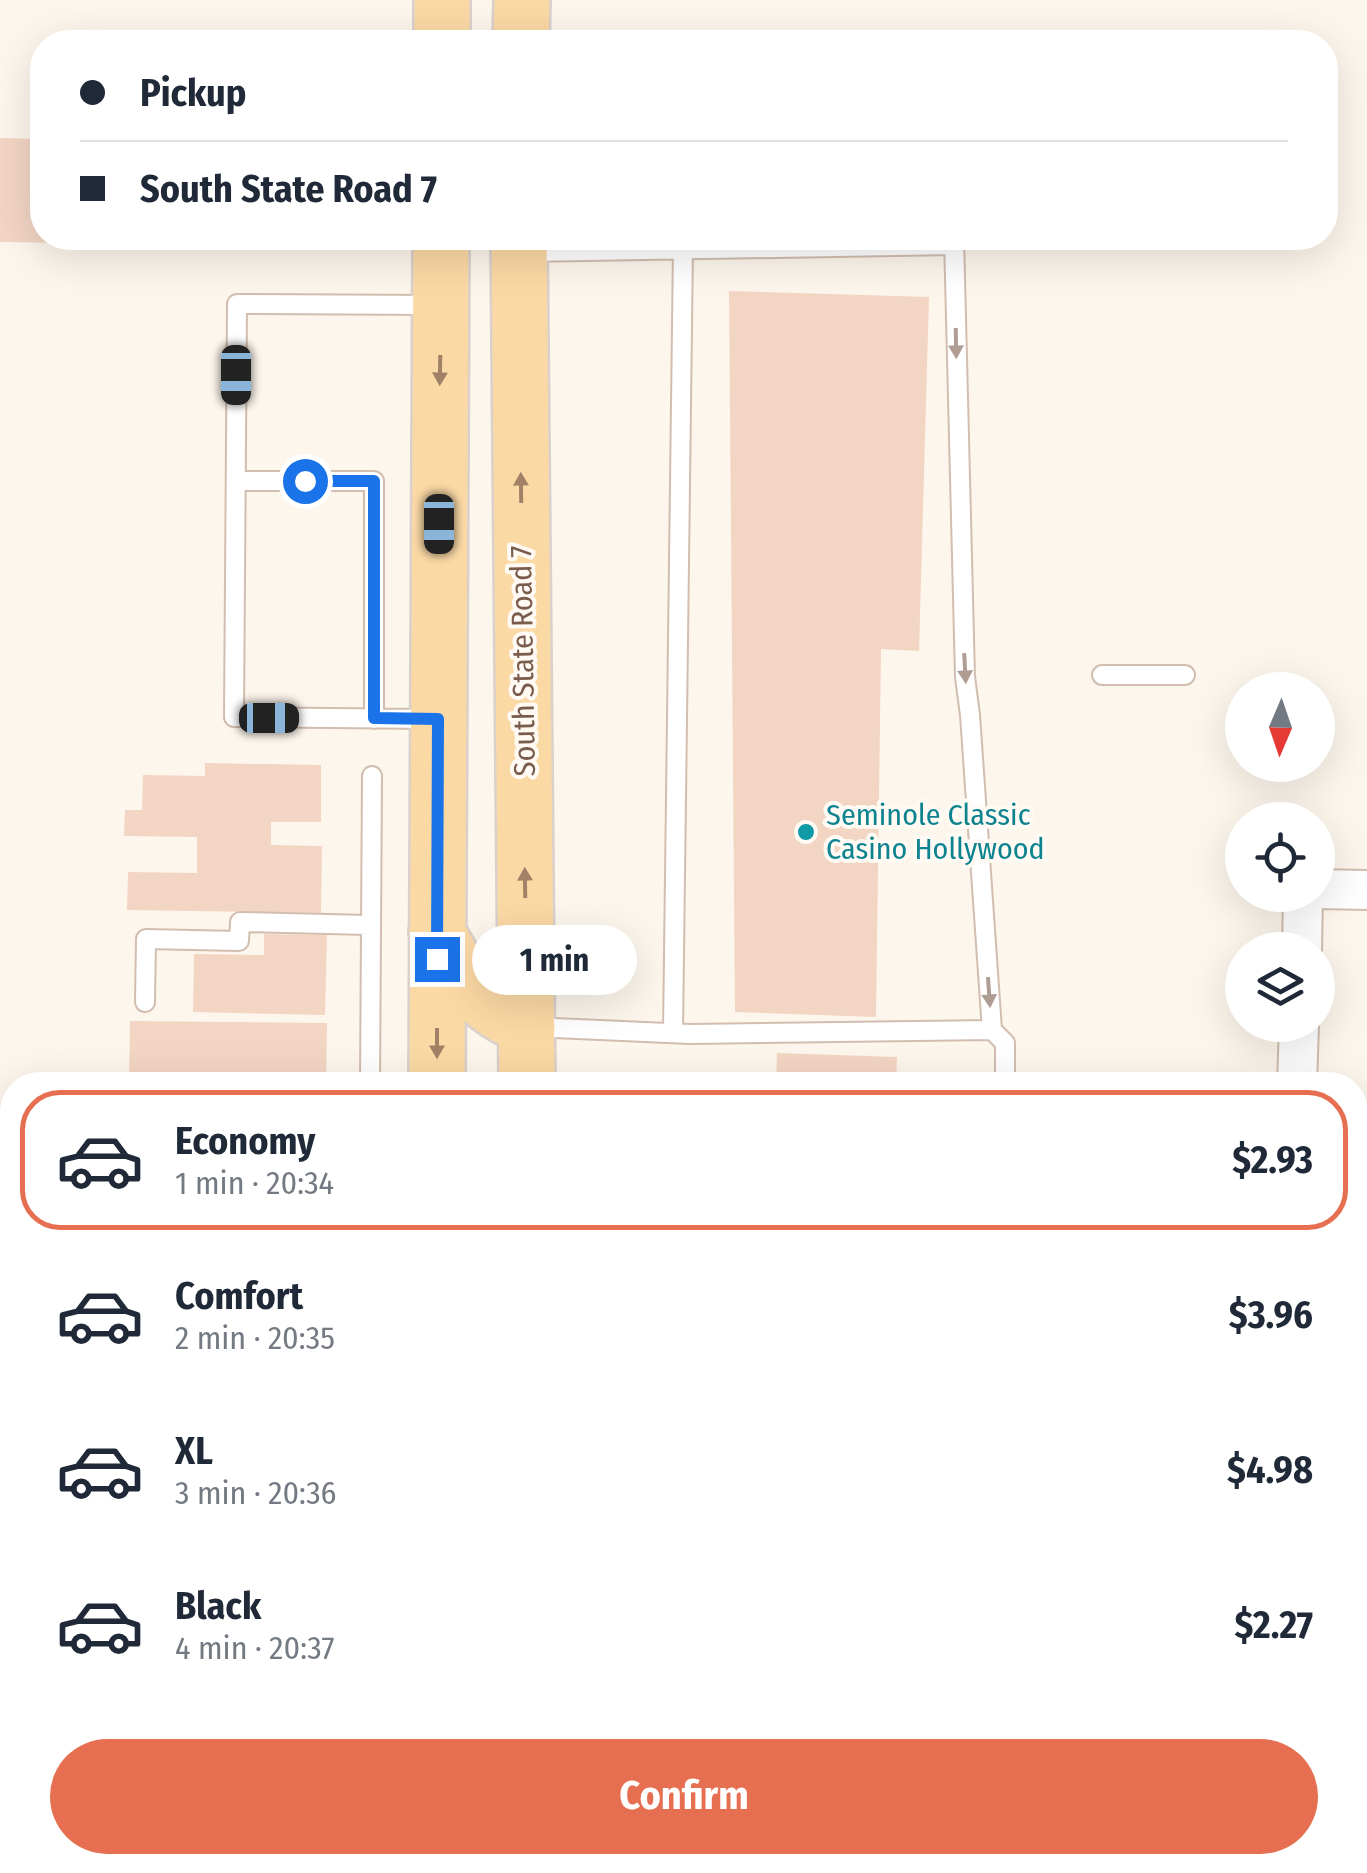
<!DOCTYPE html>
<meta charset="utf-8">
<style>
:root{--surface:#fff;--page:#f2f2f3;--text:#1f2937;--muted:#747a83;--line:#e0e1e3;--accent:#e76f51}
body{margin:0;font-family:"Fira Sans Condensed",sans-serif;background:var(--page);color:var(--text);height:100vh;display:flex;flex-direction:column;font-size:38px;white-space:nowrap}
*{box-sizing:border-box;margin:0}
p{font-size:32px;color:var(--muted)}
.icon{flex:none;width:55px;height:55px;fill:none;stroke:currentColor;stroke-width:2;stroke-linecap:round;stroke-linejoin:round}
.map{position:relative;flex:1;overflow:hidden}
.side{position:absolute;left:0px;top:1072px;width:1368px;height:802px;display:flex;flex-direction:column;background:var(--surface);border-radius:40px 40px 0 0;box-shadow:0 10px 40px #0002}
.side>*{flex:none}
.hud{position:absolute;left:30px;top:30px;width:1308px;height:220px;border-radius:40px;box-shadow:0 10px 40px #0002;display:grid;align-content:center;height:220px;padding:0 50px;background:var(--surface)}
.needle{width:65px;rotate:182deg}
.controls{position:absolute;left:1225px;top:672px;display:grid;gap:20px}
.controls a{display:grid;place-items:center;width:110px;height:110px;border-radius:50%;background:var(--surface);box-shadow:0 10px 40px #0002;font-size:50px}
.end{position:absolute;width:45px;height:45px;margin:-22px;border:12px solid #1a73e8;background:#fff;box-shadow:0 0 0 5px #fff}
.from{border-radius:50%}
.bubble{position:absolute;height:70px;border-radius:35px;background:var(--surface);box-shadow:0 10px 40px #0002;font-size:32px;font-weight:700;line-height:70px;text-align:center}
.car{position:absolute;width:30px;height:60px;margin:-30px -15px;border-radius:12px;box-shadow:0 0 8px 2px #0007;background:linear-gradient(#222 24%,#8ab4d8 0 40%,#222 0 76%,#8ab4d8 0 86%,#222 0)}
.hud b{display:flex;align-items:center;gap:35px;height:95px;font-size:38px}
.hud b+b{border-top:2px solid var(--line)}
.hud i{width:25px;height:25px;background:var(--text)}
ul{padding:18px 0 0;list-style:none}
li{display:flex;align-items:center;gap:30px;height:140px;margin:0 20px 15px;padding:0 30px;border:5px solid transparent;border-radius:40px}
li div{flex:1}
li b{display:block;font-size:38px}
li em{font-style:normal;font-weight:700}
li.selected{border-color:var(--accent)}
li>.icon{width:90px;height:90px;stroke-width:1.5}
.primary-button{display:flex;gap:20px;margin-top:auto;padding:20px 50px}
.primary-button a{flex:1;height:115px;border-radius:60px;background:var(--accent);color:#fff;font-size:40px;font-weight:700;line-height:115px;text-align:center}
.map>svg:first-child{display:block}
</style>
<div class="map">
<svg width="1367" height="1873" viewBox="0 0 1367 1873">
<rect width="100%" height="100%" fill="#fdf6ec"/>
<path fill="#f3d5c3" d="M1088 35H1170V42H1087Z
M0 138 42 139V238H71V243L0 242Z
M131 238H196V241H131Z
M286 238H308V245L285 244Z
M729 291 929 297 919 651 881 649 876 1017 735 1012Z
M205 763 321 765V822H271V845L322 846 321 913 127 910 128 872 197 873V837L124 836 125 810H142L143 775 205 776Z
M264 934 327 935 325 1015 193 1012 194 954 264 955Z
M130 1021 327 1023 326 1085H129Z
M777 1053 897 1057 896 1085H776Z
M0 1448H12V1862H96V1873H0Z
M188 1862H284L285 1873H188Z
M779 1862H850L849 1870 788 1873Z"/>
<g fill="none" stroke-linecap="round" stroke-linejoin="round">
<defs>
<path id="service" d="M954 238 965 677 970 715 992 1030 1005 1043V1085
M525 252 954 245
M236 481H374V719
M1102 675H1185
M432 719 234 717 237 304 435 305
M145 1002 146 939 239 941 240 922 369 925
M532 1027 690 1034 992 1030
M673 1033 683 248
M370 1085 372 776
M149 1862 151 1873
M780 1873 781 1862
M853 1873 854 1862"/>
<path id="minor" d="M1318 889 1367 890
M1302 950 1303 895
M1297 1085 1299 1025
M0 1338H12
M1170 1873 1174 1862"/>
<path id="primary" d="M442 42V0
M521 42 522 0
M519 238 527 1085
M437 932C465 981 473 1004 527 1027
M437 1085 441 238
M431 1862V1873
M524 1873 525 1862"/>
</defs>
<use href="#service" stroke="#d1beb0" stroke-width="22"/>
<use href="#minor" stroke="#d1beb0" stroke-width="42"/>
<use href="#primary" stroke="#dad1cd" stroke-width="60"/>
<use href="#service" stroke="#fff" stroke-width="18"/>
<use href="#minor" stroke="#fff" stroke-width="38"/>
<use href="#primary" stroke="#fbd9a5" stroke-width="55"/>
</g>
<defs><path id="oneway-solid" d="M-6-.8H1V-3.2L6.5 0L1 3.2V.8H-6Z" transform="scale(2.5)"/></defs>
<g fill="#af9d94">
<use href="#oneway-solid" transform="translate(956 343) rotate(89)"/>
<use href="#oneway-solid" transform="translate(965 668) rotate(87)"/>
<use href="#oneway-solid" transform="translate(989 992) rotate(86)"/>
</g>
<g fill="#a18267">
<use href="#oneway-solid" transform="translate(440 370) rotate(91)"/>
<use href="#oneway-solid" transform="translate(521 488) rotate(-91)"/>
<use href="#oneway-solid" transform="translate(525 883) rotate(-91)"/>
<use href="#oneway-solid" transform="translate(437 1043) rotate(90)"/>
</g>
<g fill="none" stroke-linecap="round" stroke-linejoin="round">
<path stroke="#1a73e8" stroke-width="12" d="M305 481H374V718L438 719 437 959"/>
</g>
<circle fill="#0f9aa8" stroke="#fffaf3" stroke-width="4" cx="806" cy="832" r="10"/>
<g text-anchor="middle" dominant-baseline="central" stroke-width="8" stroke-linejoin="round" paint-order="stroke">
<g font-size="30" fill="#7a5c4d" stroke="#fffaf3">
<text transform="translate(523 661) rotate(-91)">South State Road 7</text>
</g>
<g font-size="30" fill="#0d838f" stroke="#fffaf3" text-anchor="start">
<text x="826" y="815">Seminole Classic<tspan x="826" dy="34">Casino Hollywood</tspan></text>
</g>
</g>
</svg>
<div class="controls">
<a><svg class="needle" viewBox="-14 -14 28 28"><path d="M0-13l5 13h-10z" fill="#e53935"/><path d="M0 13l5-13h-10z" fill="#747a83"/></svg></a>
<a><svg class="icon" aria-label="locate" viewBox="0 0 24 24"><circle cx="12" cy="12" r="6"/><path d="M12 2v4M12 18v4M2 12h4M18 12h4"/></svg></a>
<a><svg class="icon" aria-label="layers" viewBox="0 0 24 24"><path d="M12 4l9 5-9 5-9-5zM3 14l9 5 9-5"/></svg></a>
</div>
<i class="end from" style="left:305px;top:481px"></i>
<i class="end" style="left:437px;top:959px"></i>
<div class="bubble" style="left:472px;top:925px;width:165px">1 min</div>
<i class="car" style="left:236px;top:375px;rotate:180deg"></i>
<i class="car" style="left:439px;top:524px;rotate:180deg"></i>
<i class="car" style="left:269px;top:718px;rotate:90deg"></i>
<div class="hud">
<b><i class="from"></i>Pickup</b>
<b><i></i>South State Road 7</b>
</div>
<section class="side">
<ul>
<li class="selected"><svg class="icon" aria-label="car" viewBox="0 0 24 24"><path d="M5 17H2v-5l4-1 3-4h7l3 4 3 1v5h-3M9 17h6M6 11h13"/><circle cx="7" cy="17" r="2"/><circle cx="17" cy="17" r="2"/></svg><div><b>Economy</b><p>1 min · 20:34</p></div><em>$2.93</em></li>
<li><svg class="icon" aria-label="car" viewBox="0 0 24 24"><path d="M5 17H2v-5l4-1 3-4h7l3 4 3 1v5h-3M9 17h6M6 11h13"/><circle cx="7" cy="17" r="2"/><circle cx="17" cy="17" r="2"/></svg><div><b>Comfort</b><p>2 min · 20:35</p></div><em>$3.96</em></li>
<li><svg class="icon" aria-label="car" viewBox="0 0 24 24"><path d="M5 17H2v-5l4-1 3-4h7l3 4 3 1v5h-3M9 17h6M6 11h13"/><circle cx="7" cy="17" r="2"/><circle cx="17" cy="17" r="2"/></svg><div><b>XL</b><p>3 min · 20:36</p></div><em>$4.98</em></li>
<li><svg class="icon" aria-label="car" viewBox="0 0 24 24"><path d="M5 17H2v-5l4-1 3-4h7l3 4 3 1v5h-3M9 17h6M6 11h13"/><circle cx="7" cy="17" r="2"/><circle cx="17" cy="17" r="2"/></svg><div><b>Black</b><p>4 min · 20:37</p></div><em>$2.27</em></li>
</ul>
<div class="primary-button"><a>Confirm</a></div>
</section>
</div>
